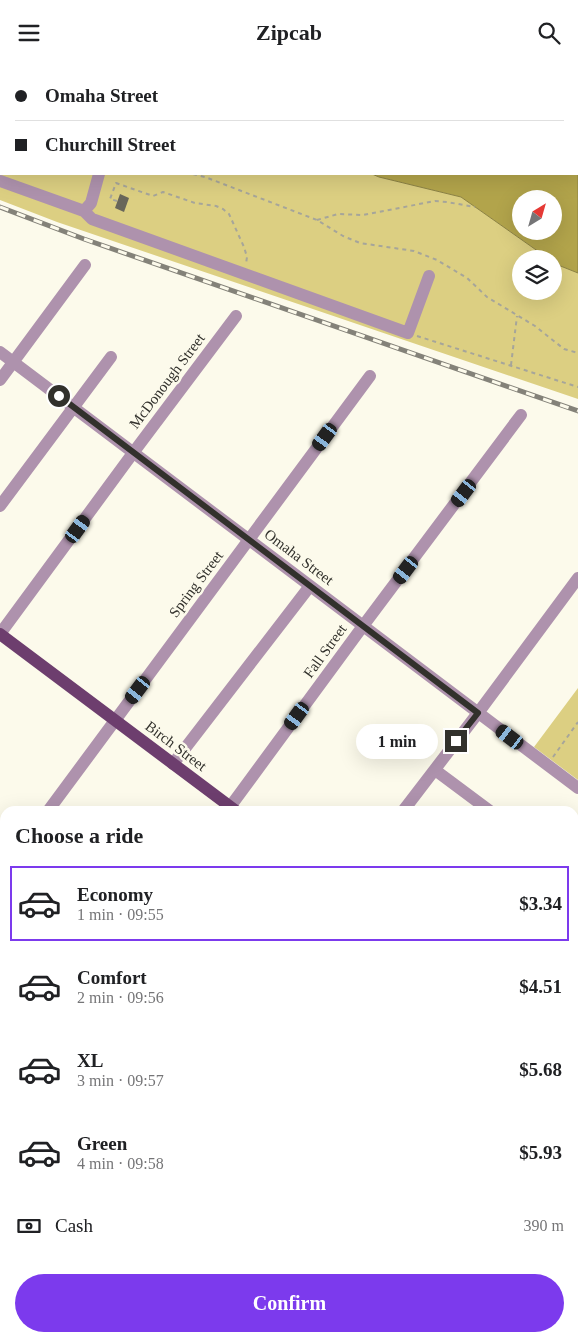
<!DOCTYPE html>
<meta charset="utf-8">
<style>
:root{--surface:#fff;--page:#f6f6f6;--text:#202124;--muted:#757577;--line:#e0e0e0;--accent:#7c3aed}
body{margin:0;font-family:"Times New Roman",serif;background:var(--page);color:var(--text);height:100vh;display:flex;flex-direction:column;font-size:19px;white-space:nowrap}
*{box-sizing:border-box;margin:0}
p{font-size:16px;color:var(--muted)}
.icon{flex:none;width:28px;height:28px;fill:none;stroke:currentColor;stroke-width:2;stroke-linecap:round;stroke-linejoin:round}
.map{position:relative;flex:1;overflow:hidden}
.details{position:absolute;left:0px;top:741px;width:579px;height:536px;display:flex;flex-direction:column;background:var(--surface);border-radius:15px 15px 0 0;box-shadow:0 5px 20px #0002}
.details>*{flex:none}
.top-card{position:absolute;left:0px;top:0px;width:579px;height:110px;box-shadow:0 5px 20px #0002;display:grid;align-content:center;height:110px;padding:0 15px;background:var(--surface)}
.needle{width:32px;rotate:37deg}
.tools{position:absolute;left:512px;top:125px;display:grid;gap:10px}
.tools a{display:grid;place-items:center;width:50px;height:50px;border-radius:50%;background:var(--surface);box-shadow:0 5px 20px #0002;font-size:25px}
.end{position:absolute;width:22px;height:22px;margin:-11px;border:6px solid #32312c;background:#fff;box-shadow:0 0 0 2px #fff}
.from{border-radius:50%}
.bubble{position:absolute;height:35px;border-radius:18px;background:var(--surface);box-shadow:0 5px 20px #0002;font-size:16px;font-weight:700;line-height:35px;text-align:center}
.car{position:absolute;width:15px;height:30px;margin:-15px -8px;border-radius:6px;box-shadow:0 0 4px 1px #0007;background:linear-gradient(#222 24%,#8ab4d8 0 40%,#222 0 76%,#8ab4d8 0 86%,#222 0)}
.top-card b{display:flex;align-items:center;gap:18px;height:48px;font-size:19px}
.top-card b+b{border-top:1px solid var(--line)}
.top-card i{width:12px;height:12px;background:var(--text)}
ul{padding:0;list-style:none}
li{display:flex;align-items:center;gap:15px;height:75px;margin:0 10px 8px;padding:0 5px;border:2px solid transparent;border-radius:0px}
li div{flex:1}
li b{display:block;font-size:19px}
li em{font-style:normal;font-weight:700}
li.selected{border-color:var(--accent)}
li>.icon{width:45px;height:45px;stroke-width:1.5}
h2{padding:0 15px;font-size:22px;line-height:60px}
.pay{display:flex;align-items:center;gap:12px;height:55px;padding:0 15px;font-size:19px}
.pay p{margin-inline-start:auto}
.action{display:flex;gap:10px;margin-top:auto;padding:10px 15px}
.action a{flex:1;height:58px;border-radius:30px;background:var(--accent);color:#fff;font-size:20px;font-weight:700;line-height:58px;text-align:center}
header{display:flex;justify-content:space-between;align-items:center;height:65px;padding:0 15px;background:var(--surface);font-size:22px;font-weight:700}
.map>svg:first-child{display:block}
</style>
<header><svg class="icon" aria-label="menu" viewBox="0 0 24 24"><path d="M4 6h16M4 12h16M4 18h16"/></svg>Zipcab<svg class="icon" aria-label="search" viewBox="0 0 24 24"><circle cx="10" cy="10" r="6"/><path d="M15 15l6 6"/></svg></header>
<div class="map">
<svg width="578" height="1277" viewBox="0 0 578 1277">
<rect width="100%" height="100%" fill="#fcfaeb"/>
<path fill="#dccf82" d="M0 0H9L11 1H1V109H372L379 112 461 132 549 194H521V226H554V197L558 200 578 208V334L57 157 0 135Z
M578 623V715L534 682Z
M578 1030V1277H209L212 1272H574V1035Z"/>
<path fill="#b2a44b" stroke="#8c8242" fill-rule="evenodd" d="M9 0H578V208L558 200 554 197V194H549L461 132 379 112 372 109H578V1H11ZM521 134H554V166H521Z"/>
<path fill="#68665a" d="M120 129 129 133 124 147 115 143Z"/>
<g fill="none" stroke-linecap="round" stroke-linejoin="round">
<path stroke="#a6a59a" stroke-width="2" stroke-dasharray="4 4" stroke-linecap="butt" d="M0 68H1
M193 109 205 112 317 155 343 171 360 178 414 186 437 195 467 213 487 232 535 261 564 284 578 288
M117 136 110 134 116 118 153 131 163 127 195 138 216 141 223 144 229 149 244 182 247 192 246 199
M317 155 338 149 363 150 435 136 447 137 475 142
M417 271 578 322
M511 300 517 251
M553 692 578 657"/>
<path stroke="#ae92ad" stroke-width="12" d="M0 116 84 146 92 154 408 268 429 211
M84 146 91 138 99 109
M0 287 578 723
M0 315 85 200
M0 441 111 292
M0 569 133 388 236 251
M173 699 310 521
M435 705 490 746
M48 746 370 311
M227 746 363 561 521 350
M403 746 478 648 578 513
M574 773 578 767
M0 811 5 804
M574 811 578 814
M574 900 578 895
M0 930 4 924
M574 1025 578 1019
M0 1100 5 1104
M205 1277 208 1272"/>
<path stroke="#6d3e6e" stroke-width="12" d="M0 569 236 746
M574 998 578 1001"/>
<defs>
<path id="rail" d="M0 142 84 174 578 346"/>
</defs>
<use href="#rail" stroke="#848279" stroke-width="5"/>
<use href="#rail" stroke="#fcfaeb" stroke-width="3" stroke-dasharray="9" stroke-linecap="butt"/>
</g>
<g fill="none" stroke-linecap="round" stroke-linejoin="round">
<path stroke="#32312c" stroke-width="6" d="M59 331 478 648 456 676"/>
</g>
<g text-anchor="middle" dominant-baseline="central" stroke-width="5" stroke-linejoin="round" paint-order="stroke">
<g font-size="15" fill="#32312c" stroke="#fcfaeb">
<text transform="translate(167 316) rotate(-53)">McDonough Street</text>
<text transform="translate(299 492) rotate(37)">Omaha Street</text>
<text transform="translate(196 519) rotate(-53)">Spring Street</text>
<text transform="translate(325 586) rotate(-54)">Fall Street</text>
<text transform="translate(176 681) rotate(37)">Birch Street</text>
</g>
</g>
</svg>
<div class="tools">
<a><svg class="needle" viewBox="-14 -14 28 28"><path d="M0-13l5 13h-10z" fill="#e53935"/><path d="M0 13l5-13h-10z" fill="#757577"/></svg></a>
<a><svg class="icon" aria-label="layers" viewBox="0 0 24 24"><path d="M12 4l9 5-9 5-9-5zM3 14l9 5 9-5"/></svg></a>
</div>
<i class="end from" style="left:59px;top:331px"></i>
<i class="end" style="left:456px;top:676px"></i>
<div class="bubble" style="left:356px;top:659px;width:82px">1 min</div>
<i class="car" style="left:325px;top:372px;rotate:216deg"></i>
<i class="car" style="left:464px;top:428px;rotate:217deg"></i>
<i class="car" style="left:78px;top:464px;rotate:36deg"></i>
<i class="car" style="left:406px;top:505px;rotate:217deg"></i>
<i class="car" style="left:138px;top:625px;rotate:217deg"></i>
<i class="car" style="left:297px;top:651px;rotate:216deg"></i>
<i class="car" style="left:510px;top:672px;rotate:307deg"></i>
<div class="top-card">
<b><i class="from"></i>Omaha Street</b>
<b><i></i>Churchill Street</b>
</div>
<section class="details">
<h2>Choose a ride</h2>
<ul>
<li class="selected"><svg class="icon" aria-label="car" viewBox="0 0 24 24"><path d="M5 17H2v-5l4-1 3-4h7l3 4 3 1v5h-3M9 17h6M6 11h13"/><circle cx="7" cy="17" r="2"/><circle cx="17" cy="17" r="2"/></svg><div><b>Economy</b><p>1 min · 09:55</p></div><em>$3.34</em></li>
<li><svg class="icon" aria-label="car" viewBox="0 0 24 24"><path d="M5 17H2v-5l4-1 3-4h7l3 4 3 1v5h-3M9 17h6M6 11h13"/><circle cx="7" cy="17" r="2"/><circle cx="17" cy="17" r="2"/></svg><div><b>Comfort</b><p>2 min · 09:56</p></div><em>$4.51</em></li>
<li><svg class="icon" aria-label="car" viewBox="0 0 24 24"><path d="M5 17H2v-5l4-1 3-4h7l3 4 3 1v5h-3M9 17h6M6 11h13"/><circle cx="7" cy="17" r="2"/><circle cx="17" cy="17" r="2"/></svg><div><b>XL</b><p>3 min · 09:57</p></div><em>$5.68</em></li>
<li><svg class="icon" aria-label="car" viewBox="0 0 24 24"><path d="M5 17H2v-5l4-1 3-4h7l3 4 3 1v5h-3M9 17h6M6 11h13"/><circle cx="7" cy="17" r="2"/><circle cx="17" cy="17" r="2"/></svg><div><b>Green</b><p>4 min · 09:58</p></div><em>$5.93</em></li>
</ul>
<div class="pay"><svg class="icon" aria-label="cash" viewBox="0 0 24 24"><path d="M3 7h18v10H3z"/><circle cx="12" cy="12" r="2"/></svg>Cash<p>390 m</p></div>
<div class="action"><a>Confirm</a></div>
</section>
</div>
